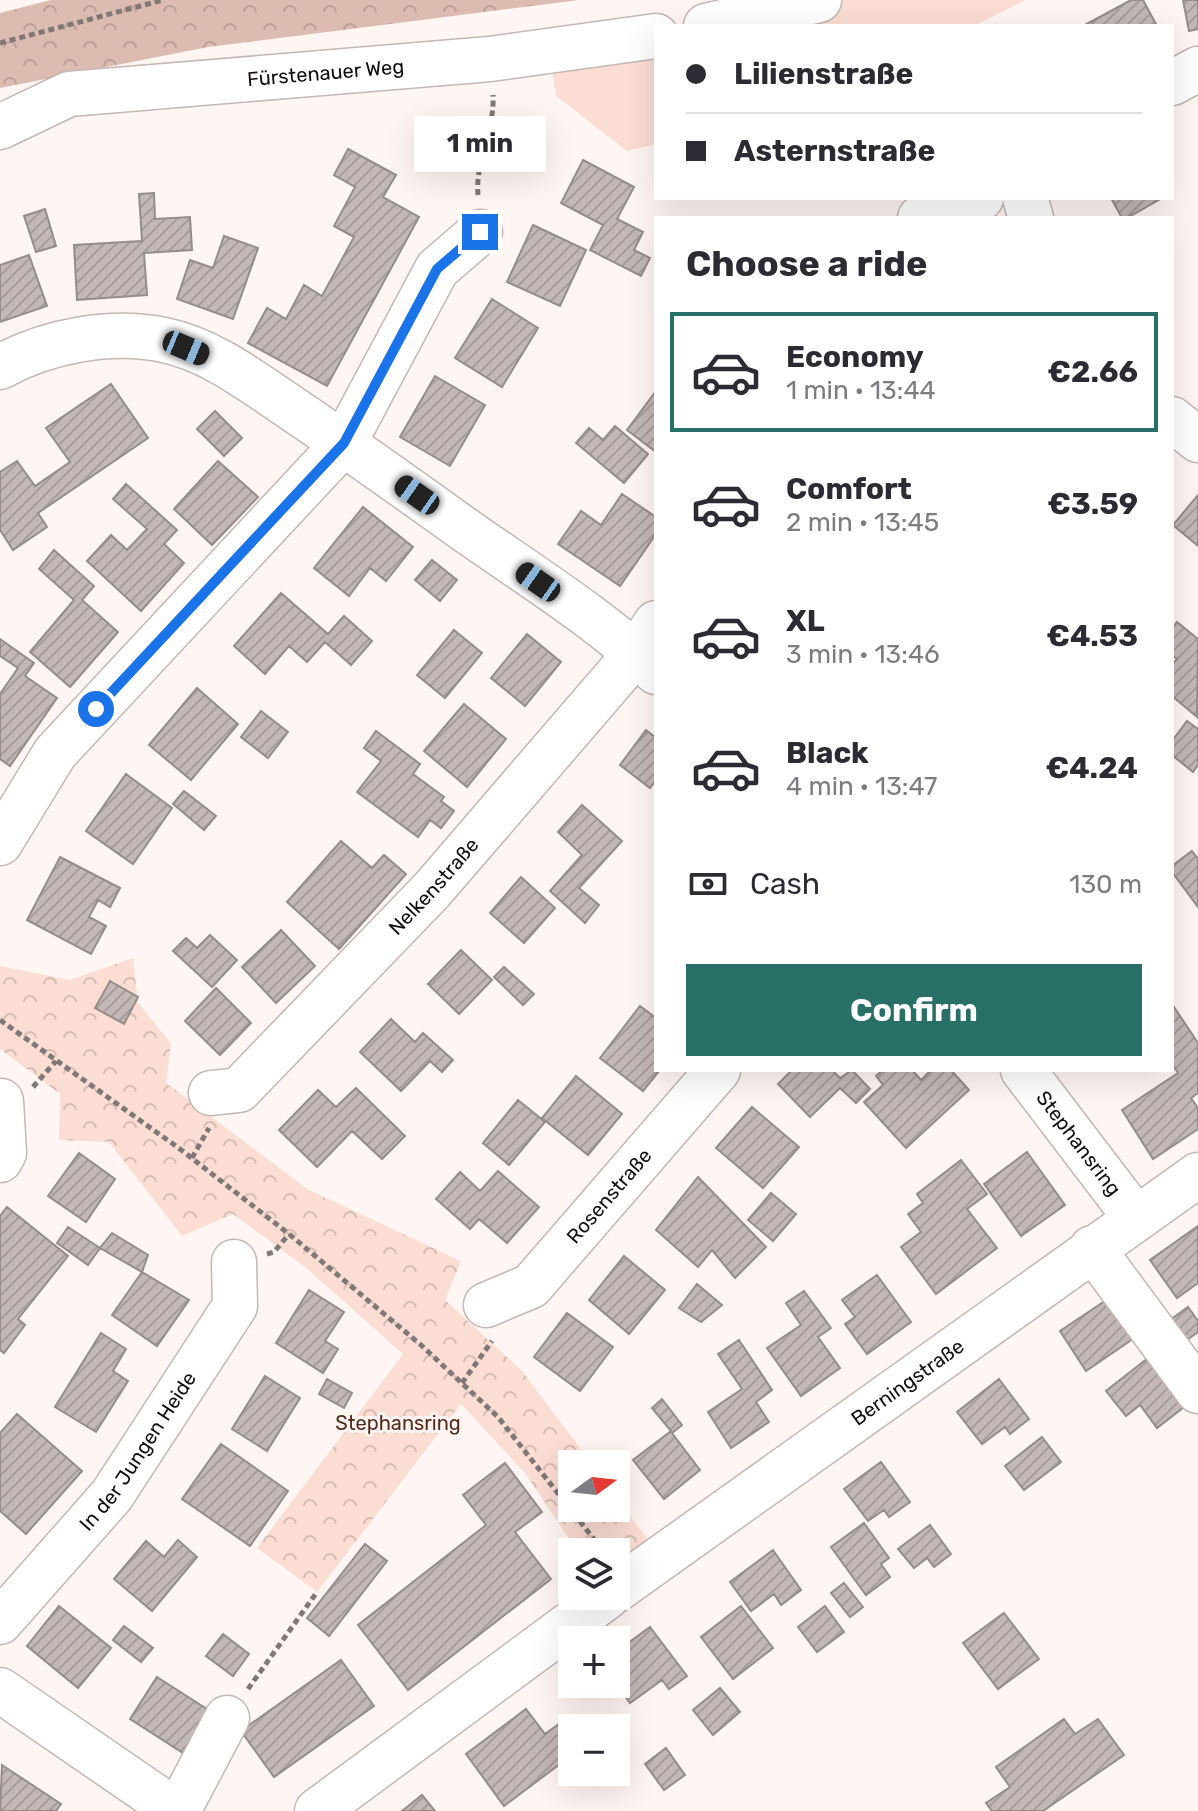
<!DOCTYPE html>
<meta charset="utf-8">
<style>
:root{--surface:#fff;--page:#f2f2f3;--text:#2b2b33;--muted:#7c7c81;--line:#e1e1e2;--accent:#287067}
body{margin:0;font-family:Rubik,sans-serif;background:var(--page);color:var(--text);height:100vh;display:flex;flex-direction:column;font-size:30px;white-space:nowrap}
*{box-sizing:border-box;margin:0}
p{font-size:26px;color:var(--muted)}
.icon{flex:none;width:44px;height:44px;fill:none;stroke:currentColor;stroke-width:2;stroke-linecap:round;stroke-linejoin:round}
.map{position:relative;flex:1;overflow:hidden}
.details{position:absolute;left:654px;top:216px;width:520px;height:856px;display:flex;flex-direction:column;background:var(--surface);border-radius:0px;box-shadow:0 8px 32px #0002}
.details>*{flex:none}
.banner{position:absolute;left:654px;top:24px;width:520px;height:176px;border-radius:0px;box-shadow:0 8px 32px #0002;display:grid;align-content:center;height:176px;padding:0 32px;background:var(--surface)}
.needle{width:52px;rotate:75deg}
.fabs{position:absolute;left:558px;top:1450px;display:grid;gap:16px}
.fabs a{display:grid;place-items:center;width:72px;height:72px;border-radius:0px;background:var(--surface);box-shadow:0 8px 32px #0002;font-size:40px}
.end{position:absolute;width:36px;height:36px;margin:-18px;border:10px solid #1a73e8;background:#fff;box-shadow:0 0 0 4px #fff}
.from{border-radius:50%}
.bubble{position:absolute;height:56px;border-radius:0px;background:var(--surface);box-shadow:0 8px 32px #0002;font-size:26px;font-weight:700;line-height:56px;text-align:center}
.car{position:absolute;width:24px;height:48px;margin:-24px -12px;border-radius:10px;box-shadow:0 0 6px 2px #0007;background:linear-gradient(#222 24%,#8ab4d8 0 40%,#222 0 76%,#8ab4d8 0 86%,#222 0)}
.banner b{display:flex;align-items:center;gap:28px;height:76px;font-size:30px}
.banner b+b{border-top:2px solid var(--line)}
.banner i{width:20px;height:20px;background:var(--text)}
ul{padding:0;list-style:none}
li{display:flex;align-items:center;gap:24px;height:120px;margin:0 16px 12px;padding:0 16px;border:4px solid transparent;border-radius:0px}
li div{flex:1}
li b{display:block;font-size:30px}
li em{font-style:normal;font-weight:700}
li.selected{border-color:var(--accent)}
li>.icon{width:72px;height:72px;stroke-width:1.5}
h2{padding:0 32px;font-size:36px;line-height:96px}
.pay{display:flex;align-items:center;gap:20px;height:88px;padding:0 32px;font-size:30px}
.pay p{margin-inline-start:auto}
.button{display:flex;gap:16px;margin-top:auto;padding:16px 32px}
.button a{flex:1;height:92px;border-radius:0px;background:var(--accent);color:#fff;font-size:32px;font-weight:700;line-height:92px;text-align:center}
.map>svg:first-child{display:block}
</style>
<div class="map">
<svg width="1198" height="1811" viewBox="0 0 1198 1811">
<defs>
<pattern id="forest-crowns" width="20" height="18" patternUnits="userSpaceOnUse" patternTransform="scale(2)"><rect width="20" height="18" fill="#dcbbb0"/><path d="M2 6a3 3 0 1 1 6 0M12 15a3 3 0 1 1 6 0" fill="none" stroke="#bca096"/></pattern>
<pattern id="park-crowns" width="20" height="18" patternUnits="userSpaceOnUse" patternTransform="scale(2)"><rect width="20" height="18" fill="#fbddd3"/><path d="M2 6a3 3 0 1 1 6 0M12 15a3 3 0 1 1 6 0" fill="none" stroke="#d6bdb4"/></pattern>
<pattern id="building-hatch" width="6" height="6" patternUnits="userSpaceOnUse" patternTransform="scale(2)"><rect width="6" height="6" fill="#c3b8b5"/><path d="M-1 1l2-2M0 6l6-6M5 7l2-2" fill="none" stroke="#a79d9a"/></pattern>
</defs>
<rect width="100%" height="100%" fill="#fff6f3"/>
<path fill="#fbddd3" d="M739 0H1026L974 26H706Z
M656 36V144L627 151 556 96 549 53Z"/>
<path fill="url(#forest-crowns)" d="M51 0H579L208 47 0 88V13Z"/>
<path fill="url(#park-crowns)" d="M133 958 138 1003 171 1043 166 1083 309 1190 461 1261 445 1300 522 1371 592 1464H572V1508H616V1497L662 1558 616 1590V1552H578L525 1473 461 1404 317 1592 257 1548 403 1354 305 1267 233 1214 182 1236 109 1142 59 1140 60 1094 0 1049V966L70 980Z"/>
<path fill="url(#building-hatch)" stroke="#968c89" stroke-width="2" d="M1131 0H1143L1157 26H1083Z
M1183 0H1198V29L1189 31Z
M348 149 396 175 383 197 419 217 327 386 248 343 267 308 286 319 304 285 322 296 354 237 334 226 355 187 334 175Z
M583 160 634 187 617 219 643 232 634 250 650 258 641 276 590 250 603 225 561 203Z
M154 193 155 219 190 217 192 250 144 253 147 295 77 300 74 245 142 241 139 194Z
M1111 198H1162L1127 218H1122Z
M45 209 56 246 36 252 24 216Z
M533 225 586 250 560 306 507 282Z
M224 236 258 248 233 319 177 299 190 260 213 268Z
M29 255 47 306 0 322V265Z
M492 299 538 328 502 387 455 358Z
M435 376 485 405 450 466 400 437Z
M111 384 148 438 38 513 47 527 13 550 0 530V472L17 461 35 486 70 462 46 428Z
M656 391V452L627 430Z
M215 411 242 438 224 456 197 429Z
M615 426 648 454 624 483 576 443 589 428 603 440Z
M218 461 258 497 212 545 174 509Z
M126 484 177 530 164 544 184 563 141 611 87 561 111 535 127 550 147 529 113 499Z
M622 494 656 517V534L620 586 558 544 581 511 601 525Z
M1198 495V546L1173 525Z
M363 507 413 547 386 581 370 568 349 596 314 568Z
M54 550 94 586 82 600 118 632 70 687 30 652 74 600 39 569Z
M432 560 457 580 440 601 415 580Z
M281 593 328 634 344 616 372 641 351 665 325 642 307 662 289 646 265 674 234 646Z
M1177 622 1198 639 1197 717 1172 696V665L1177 659 1172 655V628Z
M454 630 482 653 445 698 417 675Z
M527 634 561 662 525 706 491 678Z
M0 639 34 663 25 676 57 698 10 766 0 759V694L18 668 0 656Z
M197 688 238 724 191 780 149 745Z
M464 704 506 739 467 787 424 751Z
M261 711 288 732 268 758 241 737Z
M1187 721 1198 729V765L1193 772 1172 755V741Z
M646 730 656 738V780L650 788 620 765Z
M376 731 420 764 413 774 444 797 441 801 454 811 441 828 430 820 418 837 357 792 381 761 364 748Z
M126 774 172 808 133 864 86 831Z
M184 791 216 816 204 830 173 804Z
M582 805 622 841 579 888 599 905 585 923 550 891 582 855 558 832Z
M341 841 372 868 384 855 406 874 339 949 287 902Z
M1192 851 1198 859V907L1172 872V866Z
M60 857 120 888 110 907 98 900 89 917 106 926 91 954 27 920Z
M521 877 555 908 524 943 490 913Z
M281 930 315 966 276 1003 242 967Z
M210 935 237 960 212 987 173 951 186 938 197 948Z
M461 950 492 980 459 1014 428 984Z
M504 967 534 994 523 1005 494 977Z
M110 981 138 997 124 1024 95 1008Z
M216 988 251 1023 220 1055 185 1021Z
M1172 1004 1198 1043V1093L1191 1098 1198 1108V1129L1153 1159 1122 1110 1178 1073 1172 1064Z
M640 1006 656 1018V1070H660L643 1091 600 1058Z
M391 1019 415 1042 423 1033 453 1060 442 1072 430 1061 401 1091 360 1052Z
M792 1070H832L840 1078 852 1070 870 1089 856 1103 840 1088 810 1117 778 1084Z
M883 1070H912L921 1080 931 1070H951L969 1090 906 1148 864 1102 883 1085 876 1076Z
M576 1076 622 1114 588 1155 542 1118Z
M356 1088 405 1136 382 1159 352 1131 317 1167 279 1130 318 1090 336 1107Z
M518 1100 545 1122 509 1165 483 1143Z
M752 1107 799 1147 763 1188 716 1148Z
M1027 1152 1065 1205 1021 1236 984 1184Z
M79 1153 115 1179 86 1222 48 1196Z
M961 1160 987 1194 967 1209 997 1248 936 1294 901 1247 921 1232 908 1214 923 1203 917 1194Z
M498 1171 539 1207 507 1243 479 1219 470 1229 436 1199 460 1172 480 1191Z
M698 1177 766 1247 735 1278 712 1250 698 1267 656 1230Z
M771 1193 796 1214 773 1241 748 1220Z
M7 1207 68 1256 18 1319 25 1325 4 1353 0 1350V1216Z
M1198 1226V1283L1177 1298 1150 1260Z
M68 1227 100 1248 88 1265 57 1243Z
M112 1233 148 1255 142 1272 100 1248Z
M624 1256 665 1290 629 1334 589 1300Z
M142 1272 189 1300 157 1346 112 1315Z
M877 1275 911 1322 867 1354 845 1324 855 1317 842 1300Z
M697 1284 722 1305 701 1322 679 1308Z
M309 1290 344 1312 325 1341 338 1349 323 1373 276 1343Z
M804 1291 831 1328 818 1337 840 1368 801 1396 767 1348 801 1325 786 1303Z
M1117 1293 1143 1332 1086 1371 1060 1331Z
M1188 1307 1198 1321V1332L1181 1344 1166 1323Z
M567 1313 613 1347 580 1391 534 1357Z
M101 1333 126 1349 113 1371 128 1381 96 1432 55 1407Z
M739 1340 772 1390 756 1402 769 1422 731 1448 708 1412 742 1389 718 1354Z
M1153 1354 1168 1387 1184 1407 1157 1428 1140 1405 1126 1416 1106 1391Z
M265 1376 300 1398 267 1451 232 1429Z
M327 1379 352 1393 344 1408 319 1394Z
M999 1379 1029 1419 1010 1434 1005 1427 982 1444 957 1412Z
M662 1399 682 1425 672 1433 700 1470 664 1499 633 1460 671 1431 652 1408Z
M17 1414 82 1471 26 1534 0 1511V1433Z
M1042 1437 1061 1462 1024 1490 1005 1466Z
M221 1444 288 1491 250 1546 182 1499Z
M881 1462 910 1502 889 1517 884 1510 868 1521 844 1489Z
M505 1463 542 1512 515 1532 551 1579 408 1690 358 1625 486 1525 463 1495Z
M864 1523 889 1558 881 1564 890 1577 866 1595 831 1547Z
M930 1525 951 1554 934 1567 927 1558 914 1568 898 1549Z
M178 1540 197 1557 152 1611 114 1579 146 1541 164 1557Z
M365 1544 387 1561 329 1636 307 1618Z
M773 1550 801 1590 781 1605 774 1594 751 1611 730 1582Z
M844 1583 863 1607 850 1617 831 1593Z
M59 1606 111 1648 78 1688 27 1646Z
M741 1606 773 1648 733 1679 701 1637Z
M825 1606 844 1632 817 1652 798 1627Z
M1004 1613 1039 1659 998 1689 963 1643Z
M124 1626 153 1648 141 1662 113 1640Z
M650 1627 687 1676 669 1689 662 1680 630 1703 616 1684V1652Z
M223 1634 249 1654 233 1676 206 1656Z
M341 1660 374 1706 274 1777 241 1731Z
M157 1677 210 1711 183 1753 130 1719Z
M720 1688 740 1712 713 1735 693 1710Z
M526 1709 545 1734 567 1718 575 1728 572 1755 504 1806 466 1754Z
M1064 1719 1075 1734 1098 1719 1124 1755 1043 1811H992L986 1803 1010 1787 996 1767Z
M666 1748 685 1775 664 1790 645 1764Z
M2 1765 61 1804 56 1811H0Z
M422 1795 435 1811H402Z"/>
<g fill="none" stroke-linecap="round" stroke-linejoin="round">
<defs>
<g id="minor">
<path d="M706 26 819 0"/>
<path d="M1172 83 1198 69"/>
<path id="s1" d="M0 127 69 94 490 59 656 36"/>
<path d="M1025 198 1031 218"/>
<path d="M920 218 981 198"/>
<path d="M0 367C47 341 110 329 164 340 209 349 250 380 287 405 346 445 404 486 461 527 526 573 598 617 656 672"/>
<path d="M1172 419 1198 440"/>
<path d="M0 843 55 753 344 443 437 269 480 232"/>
<path id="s2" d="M1023 1070 1135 1217"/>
<path id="s3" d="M211 1093 239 1090 432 890 636 653 656 623"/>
<path d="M0 1160 4 1153 1 1101"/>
<path d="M1092 1248 1198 1391"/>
<path id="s4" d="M486 1305 531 1286 718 1070"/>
<path id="s5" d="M616 1590 1198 1175"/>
<path id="s6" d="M0 1622 112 1495 235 1306 234 1262"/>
<path d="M0 1690 176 1811"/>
<path d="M178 1811 227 1718"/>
<path d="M317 1811 608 1596"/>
</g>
</defs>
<use href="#minor" stroke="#c3b8b5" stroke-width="47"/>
<path stroke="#7f7877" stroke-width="5" stroke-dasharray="6 4" stroke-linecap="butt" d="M0 43 163 0
M478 195C475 161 495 129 493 95
M0 1020 180 1149 289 1234 421 1345 498 1417 604 1552
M33 1087 56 1061
M192 1158 209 1128
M267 1254 274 1252 289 1234
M462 1383 492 1341
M248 1689 317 1592"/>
<use href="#minor" stroke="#fff" stroke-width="44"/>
</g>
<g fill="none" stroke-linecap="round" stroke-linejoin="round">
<path stroke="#1a73e8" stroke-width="10" d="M96 709 344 443 437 269 480 232"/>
</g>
<g text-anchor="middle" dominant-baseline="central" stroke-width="6" stroke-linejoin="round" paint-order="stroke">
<g font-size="20" fill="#14100f" stroke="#fff6f3">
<text stroke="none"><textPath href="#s1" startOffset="334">Fürstenauer Weg</textPath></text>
<text stroke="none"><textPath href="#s3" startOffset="310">Nelkenstraße</textPath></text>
<text stroke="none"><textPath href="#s2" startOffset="92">Stephansring</textPath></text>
<text stroke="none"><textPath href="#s4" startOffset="168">Rosenstraße</textPath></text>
<text stroke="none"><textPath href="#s5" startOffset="358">Berningstraße</textPath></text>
<text stroke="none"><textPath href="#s6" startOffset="220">In der Jungen Heide</textPath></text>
</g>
<g font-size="20" fill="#56291a" stroke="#fff6f3">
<text x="398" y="1423">Stephansring</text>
</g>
</g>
</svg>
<div class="fabs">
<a><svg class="needle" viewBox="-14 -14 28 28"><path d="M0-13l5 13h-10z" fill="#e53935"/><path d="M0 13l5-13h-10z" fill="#7c7c81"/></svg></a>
<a><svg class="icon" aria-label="layers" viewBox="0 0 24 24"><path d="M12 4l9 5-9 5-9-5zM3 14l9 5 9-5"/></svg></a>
<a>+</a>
<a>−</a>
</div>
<i class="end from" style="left:96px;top:709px"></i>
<i class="end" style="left:480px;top:232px"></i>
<div class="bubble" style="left:414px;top:116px;width:132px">1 min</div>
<i class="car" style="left:186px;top:348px;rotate:113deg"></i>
<i class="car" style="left:417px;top:495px;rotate:305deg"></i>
<i class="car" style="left:538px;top:582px;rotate:305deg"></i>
<div class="banner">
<b><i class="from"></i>Lilienstraße</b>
<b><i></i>Asternstraße</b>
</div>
<section class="details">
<h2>Choose a ride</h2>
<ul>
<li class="selected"><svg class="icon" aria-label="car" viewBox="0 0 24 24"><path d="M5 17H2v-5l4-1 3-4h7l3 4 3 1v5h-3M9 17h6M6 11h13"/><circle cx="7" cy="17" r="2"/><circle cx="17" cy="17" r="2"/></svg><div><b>Economy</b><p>1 min · 13:44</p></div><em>€2.66</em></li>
<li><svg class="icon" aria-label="car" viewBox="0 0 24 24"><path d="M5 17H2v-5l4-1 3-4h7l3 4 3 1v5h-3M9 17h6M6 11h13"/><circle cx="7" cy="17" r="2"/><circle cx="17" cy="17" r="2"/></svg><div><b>Comfort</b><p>2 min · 13:45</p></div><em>€3.59</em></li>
<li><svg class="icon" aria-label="car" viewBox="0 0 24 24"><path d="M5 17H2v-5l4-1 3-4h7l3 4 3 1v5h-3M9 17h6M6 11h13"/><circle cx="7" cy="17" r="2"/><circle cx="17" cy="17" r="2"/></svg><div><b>XL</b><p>3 min · 13:46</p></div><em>€4.53</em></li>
<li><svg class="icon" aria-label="car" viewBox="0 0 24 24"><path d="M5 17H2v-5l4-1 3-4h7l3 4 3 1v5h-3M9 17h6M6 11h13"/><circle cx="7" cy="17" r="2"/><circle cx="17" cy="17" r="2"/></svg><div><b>Black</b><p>4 min · 13:47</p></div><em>€4.24</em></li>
</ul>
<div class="pay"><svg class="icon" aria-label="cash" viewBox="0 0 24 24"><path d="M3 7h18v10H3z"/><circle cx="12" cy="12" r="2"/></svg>Cash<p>130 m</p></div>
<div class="button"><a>Confirm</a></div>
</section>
</div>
